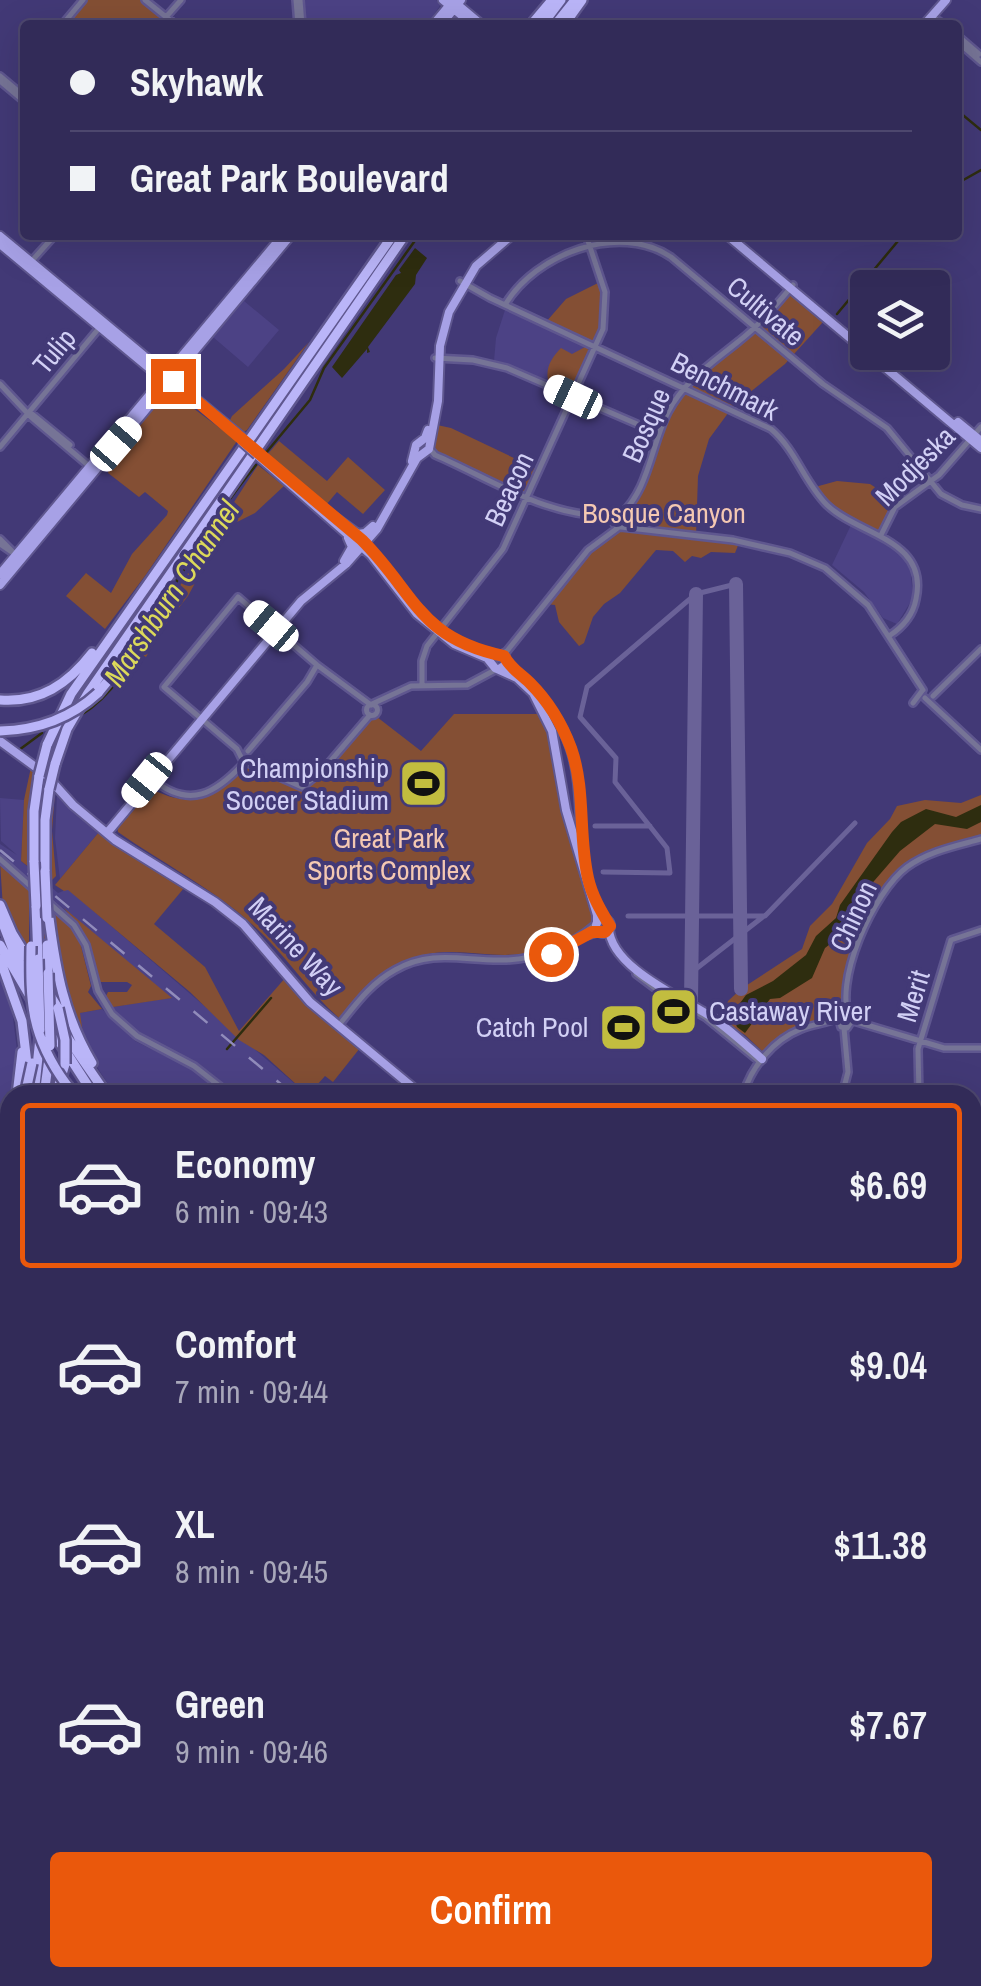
<!DOCTYPE html>
<meta charset="utf-8">
<style>
:root{--surface:#322b58;--page:#3a335e;--text:#f1f3f6;--muted:#a8a7ba;--line:#4d476e;--accent:#ea580c}
body{margin:0;font-family:"Archivo Narrow",sans-serif;background:var(--page);color:var(--text);height:100vh;display:flex;flex-direction:column;font-size:38px;white-space:nowrap}
*{box-sizing:border-box;margin:0}
p{font-size:32px;color:var(--muted)}
.icon{flex:none;width:55px;height:55px;fill:none;stroke:currentColor;stroke-width:2;stroke-linecap:round;stroke-linejoin:round}
.map{position:relative;flex:1;overflow:hidden}
.side{position:absolute;left:0px;top:1085px;width:982px;height:902px;display:flex;flex-direction:column;background:var(--surface);border-radius:30px 30px 0 0;box-shadow:0 10px 40px #0002,0 0 0 2px var(--line)}
.side>*{flex:none}
.guide{position:absolute;left:20px;top:20px;width:942px;height:220px;border-radius:10px;box-shadow:0 10px 40px #0002,0 0 0 2px var(--line);display:grid;align-content:center;height:220px;padding:0 50px;background:var(--surface)}
.tools{position:absolute;left:850px;top:270px;display:grid;gap:20px}
.tools a{display:grid;place-items:center;width:100px;height:100px;border-radius:10px;background:var(--surface);box-shadow:0 10px 40px #0002,0 0 0 2px var(--line);font-size:50px}
.end{position:absolute;width:45px;height:45px;margin:-22px;border:12px solid #ea580c;background:#fff;box-shadow:0 0 0 5px #fff}
.from{border-radius:50%}
.car{position:absolute;width:30px;height:60px;margin:-30px -15px;border-radius:12px;box-shadow:0 0 8px 2px #0007;background:linear-gradient(#fff 24%,#345 0 40%,#fff 0 76%,#345 0 86%,#fff 0)}
.guide b{display:flex;align-items:center;gap:35px;height:95px;font-size:38px}
.guide b+b{border-top:2px solid var(--line)}
.guide i{width:25px;height:25px;background:var(--text)}
ul{padding:18px 0 0;list-style:none}
li{display:flex;align-items:center;gap:30px;height:165px;margin:0 20px 15px;padding:0 30px;border:5px solid transparent;border-radius:10px}
li div{flex:1}
li b{display:block;font-size:38px}
li em{font-style:normal;font-weight:600}
li.active{border-color:var(--accent)}
li>.icon{width:90px;height:90px;stroke-width:1.5}
.cta{display:flex;gap:20px;margin-top:auto;padding:20px 50px}
.cta a{flex:1;height:115px;border-radius:10px;background:var(--accent);color:#fff;font-size:40px;font-weight:600;line-height:115px;text-align:center}
.map>svg:first-child{display:block}
</style>
<div class="map">
<svg width="981" height="1986" viewBox="0 0 981 1986">
<rect width="100%" height="100%" fill="#423976"/>
<path fill="#4c4285" d="M304 0H436L441 4 427 25H306Z
M244 301 279 330 248 367 213 337Z
M505 310 591 349 572 391 494 361 496 338Z
M851 525 893 544 910 564 913 598 897 624 883 618 864 592 832 565Z
M57 794 99 832 60 879 55 838Z
M0 798 24 800 21 861 58 893 68 889 308 1095H238L207 1070 131 1027 112 1007 170 998 0 855V844L17 855 1 841Z
M0 976 11 1002 17 1050 14 1083 0 1131Z
M102 1009 135 1041 191 1069 224 1095H115L85 1048 79 1013Z
M981 1317V1435L973 1439V1320Z"/>
<path fill="#844f34" d="M87 0H140L170 25H66Z
M600 282 603 325 596 343 546 322 566 299Z
M788 295 795 297 823 322 785 364 734 405 709 439 698 476 696 536 739 543 735 553 711 552 701 558 692 556 685 562 673 551 656 550 620 593 604 604 593 617 584 643 579 646 559 622 555 605 547 604 589 553 623 527 628 510 650 469 665 424 690 384 755 331Z
M309 342 247 430 244 432 230 420 232 416 284 369Z
M587 346 589 352 572 389 549 383C544 369 552 357 561 348L572 354Z
M173 393 237 441 145 576 105 629 66 596 86 573 111 593 132 554 167 515 168 511 145 492 139 497 108 473 111 459 162 395Z
M437 425 451 428 535 468 537 471 527 493 438 453 433 447Z
M279 441 327 481 348 457 385 490 363 514 337 492 326 505 267 455Z
M258 465 284 486 255 513 235 523 220 537 188 596 163 628 146 657 137 652Z
M837 481 870 484 895 500 881 532C855 526 831 509 815 487Z
M454 714H541L548 730 564 818 594 919C586 930 575 936 563 942 503 971 463 939 410 959 378 972 364 997 339 1018 307 990 285 954 254 926 214 889 162 863 118 832L117 824 145 791C157 789 164 796 176 798 206 805 227 788 245 766L261 768 302 789 339 758 369 718 377 717 421 751Z
M31 767 55 791 52 831 56 876 52 880H43L37 875 30 825V868L21 861 24 800Z
M981 795V837C889 862 870 885 845 978 842 990 845 1004 841 1016L812 1023 762 1051 745 1035 723 1022 728 1001 741 989 802 949 810 926 832 904 867 843 890 819 897 806 925 800 961 803Z
M99 832 184 888 154 924 205 967 239 1031 286 977 315 1012 360 1048 333 1082 325 1076 308 1095 264 1055 239 1040 190 992 68 890 64 891 55 885Z
M0 862 73 928 79 938 91 986 88 992 102 1009 80 1013 85 1048 72 1023 45 914 47 969 39 957 38 907 29 903V956L3 908Z
M64 908 172 998 113 1007 106 996 108 992H127L132 985 127 982H100L88 941Z
M0 1585 6 1587 10 1596V1978H189L192 1986H0Z"/>
<path fill="#2e2d0f" d="M415 248 427 258 416 275 415 284 368 347 370 352 367 353V349L342 378 332 367 396 275 401 273 399 270Z
M981 805V822L967 829 935 824 900 851 868 888 847 931 825 948 812 978 780 998 770 999 745 1033 737 1027 732 1014 746 995 773 981 806 955 816 936 836 918 840 905 892 832 901 822 926 809 956 817Z"/>
<g fill="none" stroke-linecap="round" stroke-linejoin="round">
<path stroke="#2e2d0f" stroke-width="2.5" d="M958 111 981 130
M958 183 981 170
M837 314 903 235
M265 454 310 400 324 368 419 235
M81 715C123 690 141 639 166 599 194 553 222 506 256 465
M19 750 42 733
M227 1049 271 998
M972 1317 981 1314
M0 1613C7 1640 2 1687 10 1706
M972 1650 981 1658
M184 1978 185 1986
M586 1986 587 1978"/>
<path stroke="#6a6298" stroke-width="5" d="M595 826H650
M603 872 670 873 667 848 615 782 616 758 580 717 587 687 684 604 696 594 736 584
M628 916H765L855 823
M692 972 764 916"/>
<path stroke="#6a6298" stroke-width="14" d="M736 584 741 989
M691 1002 696 594"/>
<defs>
<path id="minor" d="M145 0 176 25
M296 0 298 25
M300 0 302 25
M931 16 945 25
M166 17 181 0
M931 17 936 25
M62 25 83 0
M958 36 979 54
M958 42 981 62
M0 76 25 97
M0 81 25 102
M29 264 55 235
M460 281 490 298 771 429C796 450 804 482 827 505 858 535 929 539 916 599 913 615 903 627 889 636
M505 305C535 254 619 222 671 257L823 384 887 428 941 494 962 505 981 509
M435 358 473 360 507 368 651 430
M0 384 31 417 89 466
M32 414 70 445
M0 447 100 327
M429 448 435 455C495 481 549 519 616 516
M613.5 521a5.5 5.5 0 1 1 11 0a5.5 5.5 0 1 1-11 0Z
M619 516C649 491 651 445 668 412 685 380 712 363 739 341 760 325 776 305 793 285
M621 527 733 540 790 553 825 568 868 605 923 690
M881 535 895 507 939 475 981 427
M0 539 15 554
M0 544 16 555
M500 655 507 651 588 550 619 527
M422 685V661L427 646 503 549 603 329 605 292 586 235
M164 687 238 597 317 665 371 705
M164 687 237 749 243 761 302 787 322 771 370 715
M933 696 981 649
M925 698 981 750
M913 703 922 691
M372 704 411 686 467 685 495 670
M366.5 710a5.5 5.5 0 1 1 11 0a5.5 5.5 0 1 1-11 0Z
M248 751 307 682 317 665
M152 779C190 810 216 793 244 763
M0 859 74 925 86 945 98 991 112 1014 137 1036 194 1066 231 1095
M586 936 600 932
M636 974 664 995 705 1017 760 1062
M848 1017 839 1019 841 1027 847 1028 851 1022C831 984 874 891 907 867 929 851 956 846 981 839
M850 1020 944 1048H981
M339 1025C356 1004 371 983 395 970 432 949 464 961 503 960 536 960 572 945 596 924
M743 1095C751 1067 773 1040 801 1029 814 1024 828 1023 840 1017
M842 1095 848 1072 844 1028
M919 1095 918 1049 951 940 981 930
M972 1260 981 1256
M0 1339 6 1306
M0 1352 10 1354
M0 1519 10 1531
M277 1978 281 1986
M281 1978 287 1986"/>
<path id="major" d="M443 0 473 25
M452 0 482 25
M433 25 452 2
M441 25 461 0
M924 25 946 0
M727 235 981 448
M0 236 243 438
M0 244 167 383
M163 393 171 391 190 401
M958 422 981 441
M257 455 371 555 417 614 454 644 487 658 495 668 517 678 533 693 552 731 566 810 597 915V923
M412 461 416 445 425 438 428 430
M329 513 358 534 365 533 373 526
M344 561 352 547 348 538
M0 574 283 235
M0 585 291 235
M484 653 505 657V665L499 669
M537 691C590 755 574 792 585 865
M0 741 45 774 73 805 115 840 215 902 243 924 310 1002 422 1095
M107 833 301 601 346 564 377 529 417 458 429 449 438 401 440 346 449 312 476 266 512 235
M596 926a7 7 0 1 1 14 0a7 7 0 1 1-14 0Z
M609 928C610 968 685 999 713 1018 731 1031 746 1045 762 1059
M0 1305 10 1307
M0 1397 10 1399
M972 1548 981 1542
M972 1563 981 1570
M972 1820 981 1828
M972 1954 981 1952
M377 1978 378 1986
M520 1978 527 1986
M920 1978 921 1986
M384 1986 395 1978
M393 1986 404 1978"/>
<path id="highway" d="M531 25 552 0
M542 25 561 0
M555 25 575 0
M564 25 582 0
M98 693 121 665 148 616
M0 700C40 703 68 684 92 653
M47 745 71 694 393 235
M55 764 67 729 88 693 405 235
M34 862V811L39 776
M45 871V820L49 789
M0 905 12 933 58 1008
M36 906 38 959
M0 916 13 950 32 986
M49 918C56 971 64 1016 92 1063
M0 945 34 1003
M47 945 48 973
M0 959 22 1021 28 1072
M49 1011 107 1095
M48 1024 94 1095
M66 1084 75 1095
M17 1095 22 1052
M34 1095 40 1038
M44 1095 49 1058
M56 1095 65 1064
M0 1147 10 1117
M0 1179 10 1157
M0 1207 10 1187
M0 1564 10 1568
M0 1571 10 1574
M663 1978 670 1986
M679 1978 684 1986
M689 1978 694 1986
M696 1978 702 1986
M705 1978 710 1986
M711 1978H725
M734 1986 735 1978"/>
</defs>
<use href="#minor" stroke="#5f578f" stroke-width="10"/>
<use href="#major" stroke="#5f578f" stroke-width="12"/>
<use href="#highway" stroke="#5f578f" stroke-width="14"/>
<use href="#minor" stroke="#767496" stroke-width="5"/>
<use href="#major" stroke="#a7a1e6" stroke-width="8"/>
<use href="#highway" stroke="#bab5f8" stroke-width="9"/>
<path stroke="#918cbb" stroke-width="2.5" stroke-dasharray="18 18" stroke-linecap="butt" d="M0 850 294 1095
M972 1646 981 1653"/>
<defs>
<path id="major-bridge" d="M241 441 257 455
M0 1155 10 1163
M0 1162 10 1171"/>
<path id="highway-bridge" d="M0 731C37 730 71 718 98 693
M39 776 47 745
M49 789 55 764
M34 862 36 906
M45 871 47 918
M31 946C30 1003 31 1036 66 1084
M38 959 40 1030
M48 973 50 1046
M58 1008 65 1040V1064
M25 1095 32 1063"/>
</defs>
<use href="#major-bridge" stroke="#5f578f" stroke-width="12" stroke-linecap="butt"/>
<use href="#highway-bridge" stroke="#5f578f" stroke-width="14" stroke-linecap="butt"/>
<use href="#major-bridge" stroke="#a7a1e6" stroke-width="8"/>
<use href="#highway-bridge" stroke="#bab5f8" stroke-width="9"/>
</g>
<g fill="none" stroke-linecap="round" stroke-linejoin="round">
<path stroke="#ea580c" stroke-width="12" d="M173 381 362 540C416 594 418 638 504 656 511 669 520 673 530 683 548 701 562 724 571 748 586 791 578 834 588 878 592 896 601 911 610 926L605 932H592L551 954"/>
</g>
<defs>
<symbol id="stadium-square" viewBox="-11 -11 22 22"><rect x="-9" y="-9" width="18" height="18" rx="4" fill="#c2bd3f" stroke="#423976"/><path d="M0-5a6.5 5 0 1 0 0 10a6.5 5 0 1 0 0-10ZM-3.5-1.8h7v3.6h-7Z" fill="#111"/></symbol>
</defs>
<g fill-rule="evenodd">
<use href="#stadium-square" x="396" y="756" width="55" height="55"/>
<use href="#stadium-square" x="646" y="984" width="55" height="55"/>
<use href="#stadium-square" x="596" y="1000" width="55" height="55"/>
</g>
<g text-anchor="middle" dominant-baseline="central" stroke-width="8" stroke-linejoin="round" paint-order="stroke">
<g font-size="28" fill="#d2d0f5" stroke="#423976">
<text transform="translate(766 311) rotate(40)">Cultivate</text>
<text transform="translate(54 351) rotate(-50)">Tulip</text>
<text transform="translate(725 386) rotate(27)">Benchmark</text>
<text transform="translate(646 425) rotate(-66)">Bosque</text>
<text transform="translate(915 466) rotate(-45)">Modjeska</text>
<text transform="translate(509 489) rotate(-65)">Beacon</text>
<text transform="translate(853 916) rotate(-65)">Chinon</text>
<text transform="translate(296 946) rotate(47)">Marine Way</text>
<text transform="translate(913 996) rotate(-73)">Merit</text>
</g>
<g font-size="28" fill="#f4c8b2" stroke="#423976">
<text x="664" y="513">Bosque Canyon</text>
<text x="389" y="838">Great Park<tspan x="389" dy="32">Sports Complex</tspan></text>
</g>
<g font-size="28" fill="#d2d0f5" stroke="#423976" text-anchor="end">
<text x="389" y="768">Championship<tspan x="389" dy="32">Soccer Stadium</tspan></text>
<text x="709" y="1011" text-anchor="start">Castaway River</text>
<text x="588" y="1027">Catch Pool</text>
</g>
<g font-size="30" font-style="italic" fill="#dcd95a" stroke="#423976">
<text transform="translate(171 593) rotate(-56)">Marshburn Channel</text>
</g>
</g>
</svg>
<div class="tools">
<a><svg class="icon" aria-label="layers" viewBox="0 0 24 24"><path d="M12 4l9 5-9 5-9-5zM3 14l9 5 9-5"/></svg></a>
</div>
<i class="end from" style="left:551px;top:954px"></i>
<i class="end" style="left:173px;top:381px"></i>
<i class="car" style="left:573px;top:397px;rotate:295deg"></i>
<i class="car" style="left:116px;top:444px;rotate:41deg"></i>
<i class="car" style="left:271px;top:626px;rotate:310deg"></i>
<i class="car" style="left:147px;top:780px;rotate:219deg"></i>
<div class="guide">
<b><i class="from"></i>Skyhawk</b>
<b><i></i>Great Park Boulevard</b>
</div>
<section class="side">
<ul>
<li class="active"><svg class="icon" aria-label="car" viewBox="0 0 24 24"><path d="M5 17H2v-5l4-1 3-4h7l3 4 3 1v5h-3M9 17h6M6 11h13"/><circle cx="7" cy="17" r="2"/><circle cx="17" cy="17" r="2"/></svg><div><b>Economy</b><p>6 min · 09:43</p></div><em>$6.69</em></li>
<li><svg class="icon" aria-label="car" viewBox="0 0 24 24"><path d="M5 17H2v-5l4-1 3-4h7l3 4 3 1v5h-3M9 17h6M6 11h13"/><circle cx="7" cy="17" r="2"/><circle cx="17" cy="17" r="2"/></svg><div><b>Comfort</b><p>7 min · 09:44</p></div><em>$9.04</em></li>
<li><svg class="icon" aria-label="car" viewBox="0 0 24 24"><path d="M5 17H2v-5l4-1 3-4h7l3 4 3 1v5h-3M9 17h6M6 11h13"/><circle cx="7" cy="17" r="2"/><circle cx="17" cy="17" r="2"/></svg><div><b>XL</b><p>8 min · 09:45</p></div><em>$11.38</em></li>
<li><svg class="icon" aria-label="car" viewBox="0 0 24 24"><path d="M5 17H2v-5l4-1 3-4h7l3 4 3 1v5h-3M9 17h6M6 11h13"/><circle cx="7" cy="17" r="2"/><circle cx="17" cy="17" r="2"/></svg><div><b>Green</b><p>9 min · 09:46</p></div><em>$7.67</em></li>
</ul>
<div class="cta"><a>Confirm</a></div>
</section>
</div>
